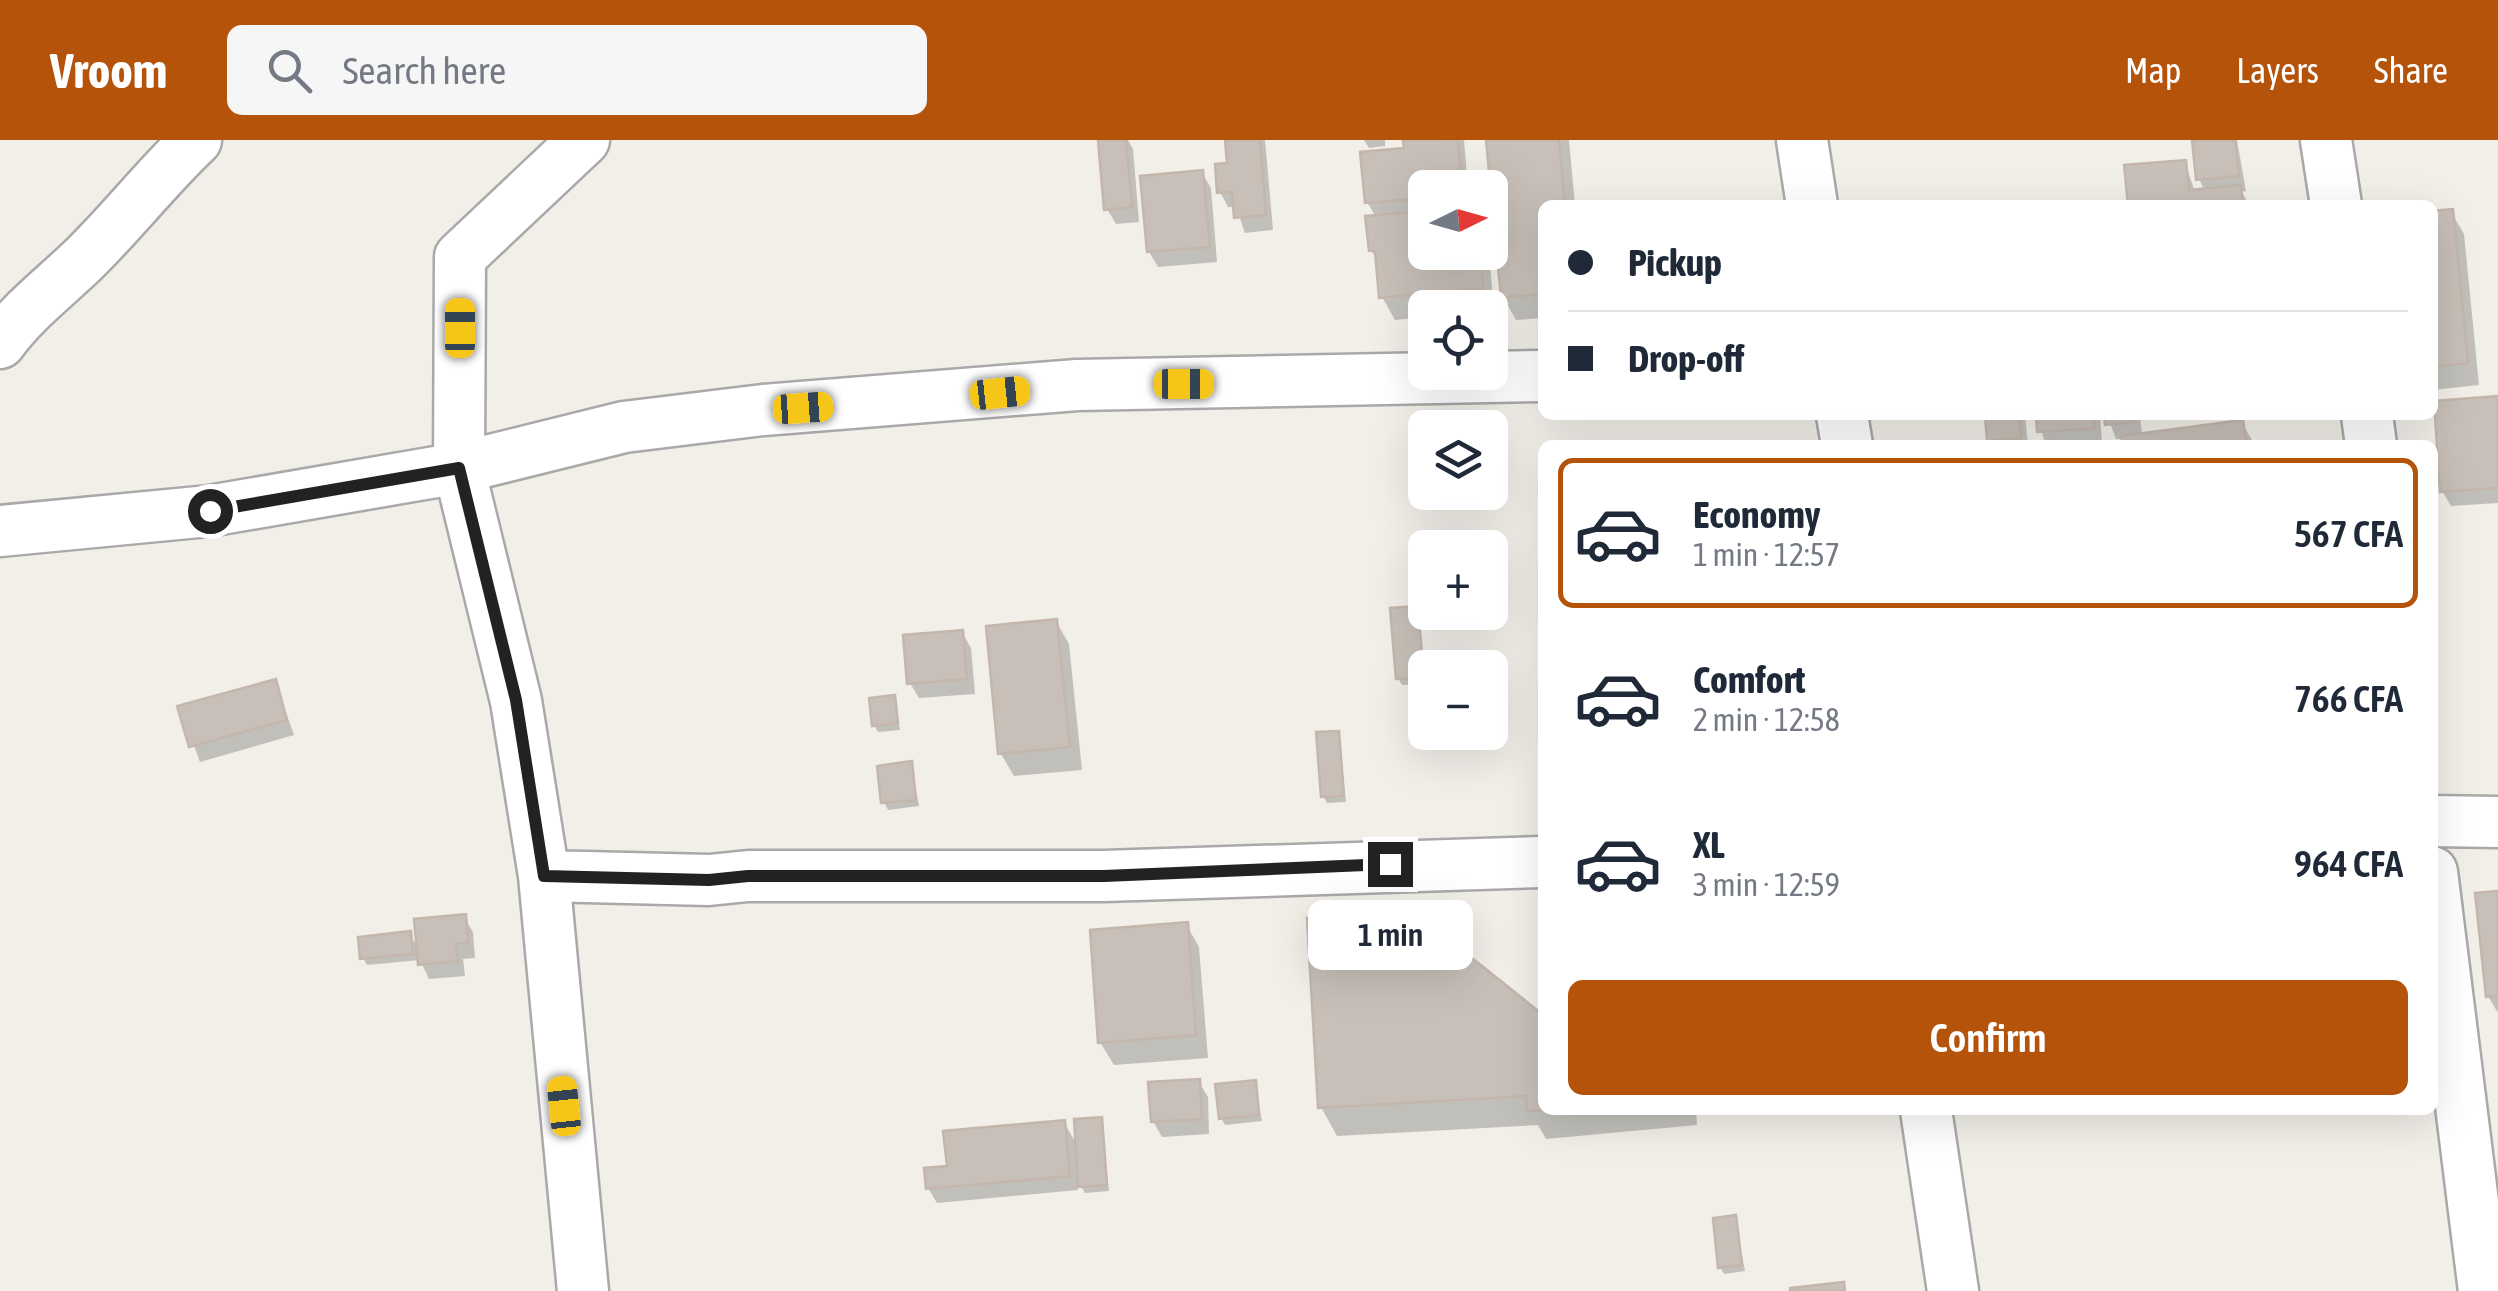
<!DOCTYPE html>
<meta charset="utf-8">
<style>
:root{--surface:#fff;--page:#f6f6f7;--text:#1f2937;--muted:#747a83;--line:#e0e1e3;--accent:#b45309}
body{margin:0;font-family:"Asap Condensed",sans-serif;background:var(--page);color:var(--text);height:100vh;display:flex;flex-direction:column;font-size:38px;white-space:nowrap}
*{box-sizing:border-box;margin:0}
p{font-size:32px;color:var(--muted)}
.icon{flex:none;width:55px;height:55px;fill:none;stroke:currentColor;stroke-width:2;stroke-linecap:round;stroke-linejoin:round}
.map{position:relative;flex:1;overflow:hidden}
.drawer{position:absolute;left:1538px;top:300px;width:900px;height:675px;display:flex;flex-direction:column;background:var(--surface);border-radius:15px;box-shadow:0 10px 40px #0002}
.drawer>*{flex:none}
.guide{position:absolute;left:1538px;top:60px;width:900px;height:220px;border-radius:15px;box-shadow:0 10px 40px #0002;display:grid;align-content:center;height:220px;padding:0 30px;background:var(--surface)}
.needle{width:65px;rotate:85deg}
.controls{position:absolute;left:1408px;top:30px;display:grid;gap:20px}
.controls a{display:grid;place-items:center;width:100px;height:100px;border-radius:15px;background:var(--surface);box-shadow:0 10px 40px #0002;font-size:50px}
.end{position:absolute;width:45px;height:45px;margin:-22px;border:12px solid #222;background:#fff;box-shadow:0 0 0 5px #fff}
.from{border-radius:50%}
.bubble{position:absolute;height:70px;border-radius:15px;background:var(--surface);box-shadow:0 10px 40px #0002;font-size:32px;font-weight:600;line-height:70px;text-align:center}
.car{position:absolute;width:30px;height:60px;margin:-30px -15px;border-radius:12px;box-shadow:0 0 8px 2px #0007;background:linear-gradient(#f5c518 24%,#345 0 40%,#f5c518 0 76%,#345 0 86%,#f5c518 0)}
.guide b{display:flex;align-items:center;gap:35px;height:95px;font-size:38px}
.guide b+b{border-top:2px solid var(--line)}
.guide i{width:25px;height:25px;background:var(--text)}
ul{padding:18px 0 0;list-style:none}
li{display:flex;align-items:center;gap:30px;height:150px;margin:0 20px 15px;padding:0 10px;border:5px solid transparent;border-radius:15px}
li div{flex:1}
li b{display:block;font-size:38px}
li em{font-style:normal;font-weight:600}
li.on{border-color:var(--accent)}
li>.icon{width:90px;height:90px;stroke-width:1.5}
.primary-button{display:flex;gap:20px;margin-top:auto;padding:20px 30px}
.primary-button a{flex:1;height:115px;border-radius:15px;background:var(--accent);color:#fff;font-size:40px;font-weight:600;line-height:115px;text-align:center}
header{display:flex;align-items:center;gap:60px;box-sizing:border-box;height:140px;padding:0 50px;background:var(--accent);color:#fff}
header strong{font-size:48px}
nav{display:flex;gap:55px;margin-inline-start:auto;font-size:35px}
.search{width:700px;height:90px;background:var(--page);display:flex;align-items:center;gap:25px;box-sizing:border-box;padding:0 35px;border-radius:15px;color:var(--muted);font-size:38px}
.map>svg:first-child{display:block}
</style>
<header>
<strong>Vroom</strong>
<div class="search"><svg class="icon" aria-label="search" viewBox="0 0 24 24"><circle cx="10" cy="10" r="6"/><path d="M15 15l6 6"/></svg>Search here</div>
<nav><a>Map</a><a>Layers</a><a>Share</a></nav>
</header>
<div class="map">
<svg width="2498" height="1151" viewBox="0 0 2498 1151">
<rect width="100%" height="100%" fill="#f2efe9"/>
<path fill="#0003" d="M1101 0H1128L1133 9 1139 82 1116 84 1107 69Z
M1228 0H1265L1273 90 1245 93 1236 67H1228L1220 52 1230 25Z
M1385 0V6L1369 8 1364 0Z
M1406 0H1464L1468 48H1425V112H1489L1494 171 1425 168V177L1395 180 1382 157 1379 123 1371 110 1376 77 1367 62 1407 11Z
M1489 0H1569L1575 65H1542V178L1516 180 1503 157Z
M2195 0H2237L2246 51 2242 52 2249 65H2130L2185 23 2195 52 2205 51 2199 39Z
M1202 33 1211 48 1217 122 1158 127 1149 112Z
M2451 72 2464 94 2479 245 2432 250V73Z
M2498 259V363L2451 366 2442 351Z
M1987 275H2025L2028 305H1992Z
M2038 275H2100L2102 303 2045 305Z
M2107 275H2140L2142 296 2242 283 2255 305H2125L2124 299H2116Z
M1417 469 1425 544 1402 545 1398 538Z
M1056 481 1069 504 1082 630 1014 636 1001 614Z
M962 492 971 508 975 554 919 558 910 543Z
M275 542 294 595 200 622 180 568Z
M894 558 900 590 878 592 874 585Z
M1337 594 1346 662 1327 663 1323 656Z
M911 624 919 666 888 670 884 662Z
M2498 753V873L2488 856Z
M464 777 473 792 475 818 463 819 465 836 429 839 420 820 367 825 363 818 410 794 419 811Z
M1358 778 1375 807 1378 824 1542 877V970H1696L1697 985 1546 999 1538 985 1337 996 1321 967Z
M1186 784 1199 807 1208 918 1114 925 1100 902Z
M1199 942 1208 957 1209 994 1162 997 1153 981Z
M1255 943 1262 981 1225 985 1221 978Z
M1101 980 1109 1051 1085 1053 1077 1039 1078 1050 937 1063 928 1048 950 1028 1064 982 1078 1007Z
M1735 1078 1745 1131 1724 1134 1720 1127Z"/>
<path fill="#c7bfb8" stroke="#c4b6ab" stroke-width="2.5" d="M1098 0H1126L1132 67 1104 70Z
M1225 0H1260L1266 75 1234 78 1232 52 1217 53 1215 24 1227 23Z
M1403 0H1458L1462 48H1425V58L1365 63 1360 12 1404 8Z
M1486 0H1559L1565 65H1542V154L1501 158Z
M2192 0H2235L2239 36 2196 40Z
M2186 20 2189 50 2241 45 2243 65H2128L2124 25Z
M1203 30 1210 107 1147 112 1140 36Z
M2453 69 2468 223 2432 227V71Z
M1425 71V112H1480L1483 148 1379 158 1375 111H1369L1365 76Z
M2498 256V348L2440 352 2434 261Z
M1985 275H2019L2021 298 1987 301Z
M2036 275H2094L2095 288 2037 292Z
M2104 275H2134L2135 282 2105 285Z
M2243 280 2247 305H2123L2121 296Z
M1418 466 1424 537 1396 539 1390 468Z
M1057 479 1070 607 998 614 986 486Z
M963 490 967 539 907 544 903 495Z
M276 539 287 580 189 607 177 566Z
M895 555 898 583 872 586 869 558Z
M1339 591 1344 656 1321 657 1316 592Z
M912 621 916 660 881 663 877 626Z
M2498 751V856L2486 857 2475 753Z
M466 774 468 803 456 804 458 821 418 825 414 779Z
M1360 775 1367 823 1467 814 1542 874V970L1527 971 1526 956 1318 968 1307 778Z
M1188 782 1196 895 1098 903 1090 790Z
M411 791 413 814 360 819 358 797Z
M1200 939 1202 979 1151 982 1148 942Z
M1256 940 1259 975 1219 979 1215 944Z
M1102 977 1107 1045 1078 1047 1074 979Z
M1065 980 1070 1036 926 1049 924 1028 947 1026 943 991Z
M1736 1075 1742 1125 1718 1128 1713 1078Z
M1844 1142 1845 1151H1790V1148Z"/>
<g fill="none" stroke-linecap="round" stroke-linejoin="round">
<defs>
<path id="minor" d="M1802 0 1812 65
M2326 0 2336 65
M0 203C24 170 54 148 83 120 122 82 156 38 196 0
M1842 275 1847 305
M2367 275 2371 305
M0 391 209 371 459 328 624 287 763 270 1077 245 1542 236
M2432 681 2498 682
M2432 732 2484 1151
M544 736 709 740 748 736H1104L1542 722
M1926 970 1953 1151
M583 1151 544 736 516 561 459 328 460 117 584 0"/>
</defs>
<use href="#minor" stroke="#a9a9a9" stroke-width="55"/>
<use href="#minor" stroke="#fff" stroke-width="50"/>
</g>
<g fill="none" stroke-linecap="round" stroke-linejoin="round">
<path stroke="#222" stroke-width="12" d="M210 371 459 328 516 560 544 736 709 740 748 736H1104L1390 724"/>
</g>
</svg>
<div class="controls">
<a><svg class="needle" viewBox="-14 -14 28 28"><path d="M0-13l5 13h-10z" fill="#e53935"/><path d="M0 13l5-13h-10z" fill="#747a83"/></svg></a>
<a><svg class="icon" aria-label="locate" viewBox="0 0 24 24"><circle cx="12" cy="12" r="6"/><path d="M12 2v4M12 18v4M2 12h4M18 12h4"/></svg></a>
<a><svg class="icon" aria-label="layers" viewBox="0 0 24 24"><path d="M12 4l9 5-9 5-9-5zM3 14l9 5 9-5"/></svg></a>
<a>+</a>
<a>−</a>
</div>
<i class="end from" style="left:210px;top:371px"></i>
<i class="end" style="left:1390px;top:724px"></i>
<div class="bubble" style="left:1308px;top:760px;width:165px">1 min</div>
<i class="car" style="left:460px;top:188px;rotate:0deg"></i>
<i class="car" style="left:1184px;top:244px;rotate:90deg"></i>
<i class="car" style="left:1000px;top:253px;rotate:84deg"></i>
<i class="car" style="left:803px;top:268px;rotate:86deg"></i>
<i class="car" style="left:564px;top:966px;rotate:354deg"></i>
<div class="guide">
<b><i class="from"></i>Pickup</b>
<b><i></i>Drop-off</b>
</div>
<section class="drawer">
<ul>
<li class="on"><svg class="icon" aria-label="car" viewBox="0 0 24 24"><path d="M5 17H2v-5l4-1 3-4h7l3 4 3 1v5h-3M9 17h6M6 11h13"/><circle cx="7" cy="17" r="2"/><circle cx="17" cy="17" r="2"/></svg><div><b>Economy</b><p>1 min · 12:57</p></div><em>567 CFA</em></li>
<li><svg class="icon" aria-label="car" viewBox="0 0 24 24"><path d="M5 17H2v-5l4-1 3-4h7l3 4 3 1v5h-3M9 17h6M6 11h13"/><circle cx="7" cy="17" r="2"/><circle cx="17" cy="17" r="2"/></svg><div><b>Comfort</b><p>2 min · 12:58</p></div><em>766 CFA</em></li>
<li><svg class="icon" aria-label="car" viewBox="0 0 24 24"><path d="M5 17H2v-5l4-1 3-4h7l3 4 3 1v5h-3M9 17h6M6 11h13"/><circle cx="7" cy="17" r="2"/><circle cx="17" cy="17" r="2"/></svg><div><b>XL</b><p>3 min · 12:59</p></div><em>964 CFA</em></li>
</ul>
<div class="primary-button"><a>Confirm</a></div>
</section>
</div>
